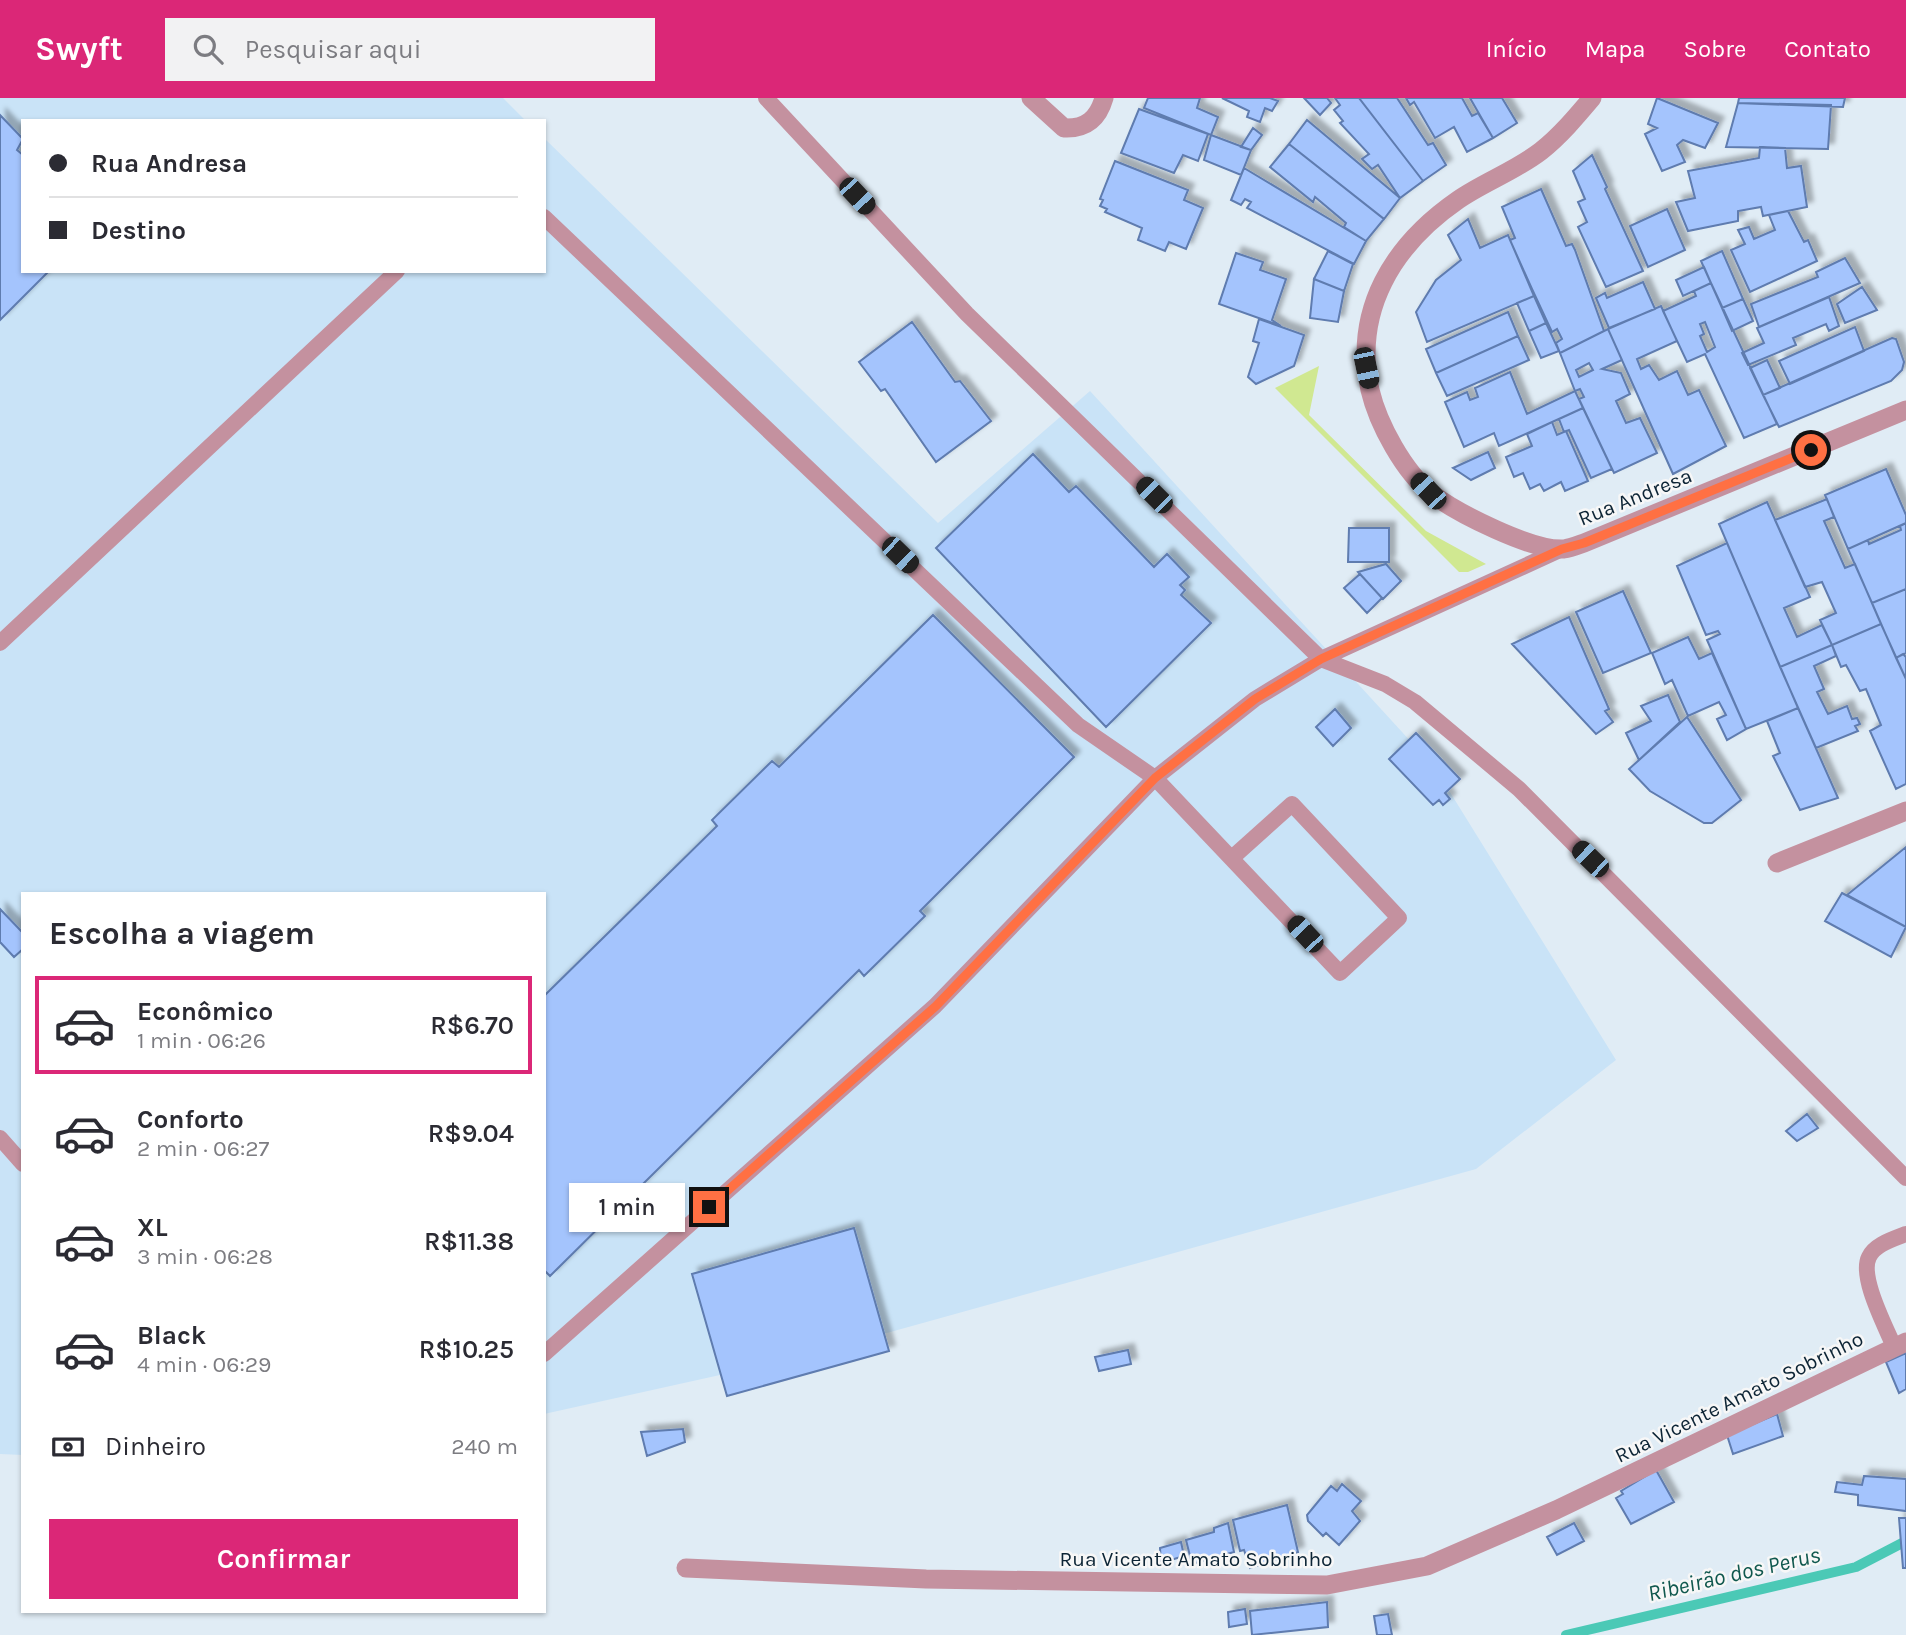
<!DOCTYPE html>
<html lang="pt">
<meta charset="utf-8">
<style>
:root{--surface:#fff;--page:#f2f2f3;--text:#2b2b33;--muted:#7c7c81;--line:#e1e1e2;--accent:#db2777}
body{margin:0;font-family:Karla,sans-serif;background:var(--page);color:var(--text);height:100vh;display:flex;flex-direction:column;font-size:26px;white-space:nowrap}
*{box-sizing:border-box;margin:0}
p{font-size:23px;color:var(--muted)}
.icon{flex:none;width:38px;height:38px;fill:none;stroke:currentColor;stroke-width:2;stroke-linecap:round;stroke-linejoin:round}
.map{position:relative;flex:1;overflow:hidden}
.details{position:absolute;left:21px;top:794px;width:525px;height:721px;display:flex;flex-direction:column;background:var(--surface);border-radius:0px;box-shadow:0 2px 5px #0004}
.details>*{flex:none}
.top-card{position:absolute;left:21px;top:21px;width:525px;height:154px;border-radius:0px;box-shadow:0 2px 5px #0004;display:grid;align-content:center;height:154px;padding:0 28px;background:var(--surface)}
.end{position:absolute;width:32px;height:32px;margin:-16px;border:9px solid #ff7043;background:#111;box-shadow:0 0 0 4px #111}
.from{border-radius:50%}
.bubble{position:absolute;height:49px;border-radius:0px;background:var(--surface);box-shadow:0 2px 5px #0004;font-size:23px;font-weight:600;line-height:49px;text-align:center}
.car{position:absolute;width:21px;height:42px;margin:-21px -10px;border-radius:9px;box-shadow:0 0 5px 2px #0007;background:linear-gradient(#222 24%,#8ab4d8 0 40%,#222 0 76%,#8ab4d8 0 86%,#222 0)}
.top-card b{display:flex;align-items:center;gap:24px;height:66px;font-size:26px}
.top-card b+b{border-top:2px solid var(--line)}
.top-card i{width:18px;height:18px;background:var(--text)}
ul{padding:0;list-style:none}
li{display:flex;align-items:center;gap:21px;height:98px;margin:0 14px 10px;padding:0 14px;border:4px solid transparent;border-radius:0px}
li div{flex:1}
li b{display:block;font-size:26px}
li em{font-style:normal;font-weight:600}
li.active{border-color:var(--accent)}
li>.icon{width:63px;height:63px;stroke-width:1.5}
h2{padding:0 28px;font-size:32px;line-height:84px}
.pay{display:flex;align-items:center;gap:18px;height:77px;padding:0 28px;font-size:26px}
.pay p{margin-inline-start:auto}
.action{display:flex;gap:14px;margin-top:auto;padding:14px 28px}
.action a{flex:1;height:80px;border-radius:0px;background:var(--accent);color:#fff;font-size:28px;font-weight:600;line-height:80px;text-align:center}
header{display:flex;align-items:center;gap:42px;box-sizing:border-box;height:98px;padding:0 35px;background:var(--accent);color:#fff}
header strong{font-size:33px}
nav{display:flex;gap:38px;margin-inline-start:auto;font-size:24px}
.search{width:490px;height:63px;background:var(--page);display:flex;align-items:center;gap:18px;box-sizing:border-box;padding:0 24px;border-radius:0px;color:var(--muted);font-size:26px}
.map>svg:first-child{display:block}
</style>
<header>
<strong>Swyft</strong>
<div class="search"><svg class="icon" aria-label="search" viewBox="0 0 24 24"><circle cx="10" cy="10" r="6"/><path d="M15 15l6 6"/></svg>Pesquisar aqui</div>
<nav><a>Início</a><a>Mapa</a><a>Sobre</a><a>Contato</a></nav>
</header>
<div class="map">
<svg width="1906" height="1537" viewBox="0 0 1906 1537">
<defs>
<filter id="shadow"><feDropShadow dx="6" dy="-6" stdDeviation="2" flood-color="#0004"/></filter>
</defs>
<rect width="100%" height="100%" fill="#e0ecf5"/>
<path fill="#c9e3f7" d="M0 0H503L526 23H23V173H544V40L938 425 1090 293 1435 670 1616 962 1476 1071 797 1260 544 1316V796H23V1357L0 1356Z"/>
<path fill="#d0e891" d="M1319 268 1309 317 1426 433 1486 466 1468 474H1459L1275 290Z"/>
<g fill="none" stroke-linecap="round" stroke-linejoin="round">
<path stroke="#4bc9b6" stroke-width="10" d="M1566 1537 1856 1469 1906 1443"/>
</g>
<path fill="#a4c4fd" stroke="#5e7baf" stroke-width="2" fill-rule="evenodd" filter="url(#shadow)" d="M1148 0H1200L1197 10 1218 19 1211 37 1144 10Z
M1222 0H1270L1278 3 1272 13 1265 10 1260 24 1247 19 1249 13Z
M1304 0H1327L1331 5 1320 17Z
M1335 0H1359L1423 83 1400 100 1378 67 1372 71 1362 61 1369 56 1340 25 1343 23 1334 12 1340 7Z
M1359 0H1397L1428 47 1433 45 1446 67 1423 83Z
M1406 0H1462L1472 18 1478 15 1493 40 1467 54 1454 29 1435 40 1414 4 1410 7Z
M1470 0H1502L1517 25 1493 40Z
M1657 0 1718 25 1705 50 1683 42 1677 47 1685 64 1662 73 1645 36 1657 30 1648 26Z
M1739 0H1845L1843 9 1738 5Z
M1738 5 1831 7 1828 51 1726 49Z
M1139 11 1208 36 1198 63 1183 57 1174 75 1121 55Z
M0 17 23 41 17 52 23 57V173H49L0 222Z
M1307 22 1400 100 1384 121 1289 46Z
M1253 30 1262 37 1251 52 1241 49Z
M1211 37 1251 52 1241 77 1204 62Z
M1289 46 1384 121 1366 143 1344 129 1346 125 1315 99 1313 104 1270 69Z
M1760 49 1785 50 1787 70 1801 68 1807 109 1763 118 1761 109 1738 113V123L1688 133 1676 104 1695 100 1688 73 1759 60Z
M1592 57 1607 89 1605 91 1643 173 1606 189 1578 129 1587 124 1578 104 1585 101 1573 73Z
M1115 63 1188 92 1184 102 1203 110 1186 151 1169 144 1165 153 1138 142 1142 130 1105 114 1107 111 1100 108 1103 102 1100 101Z
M1244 70 1366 143 1354 166 1247 110 1251 104 1245 101 1241 107 1231 102Z
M1541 91 1566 148 1572 146 1575 152 1604 233 1560 255 1556 245 1562 241 1557 231 1552 234 1532 191 1510 142 1515 140 1502 109Z
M1667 111 1685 152 1648 169 1630 128Z
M1788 113 1804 144 1808 142 1817 163 1750 194 1731 152 1745 146 1738 132 1749 129 1754 141 1775 132 1769 117Z
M1468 121 1480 150 1508 137 1534 198 1427 244 1416 214 1436 182 1461 162 1448 137Z
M1328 153 1353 166 1344 193 1314 181Z
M1722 153 1743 201 1722 210 1701 163Z
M1236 155 1263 164 1260 172 1286 181 1272 222 1281 228 1219 206Z
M1845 160 1860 185 1759 229 1751 206 1818 179 1816 174Z
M1704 169 1711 185 1683 198 1676 182Z
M1314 181 1344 193 1338 224 1310 220Z
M1643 184 1655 211 1609 230 1596 200 1605 195 1607 200Z
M1711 185 1777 326 1744 340 1705 256 1687 264 1663 213 1696 198 1694 193ZM1705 224 1715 249 1707 254 1700 238 1704 236 1700 226Z
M1862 189 1877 212 1845 225 1837 206Z
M1534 198 1546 225 1529 233 1517 205Z
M1829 199 1839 228 1829 233 1826 226 1793 240 1796 247 1748 267 1742 255 1764 245 1757 230Z
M1743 201 1753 223 1732 233 1722 210Z
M1661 208 1677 243 1637 261 1641 271 1649 267 1659 282 1677 273 1688 297 1699 292 1726 348 1673 376 1608 231Z
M1508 214 1518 238 1436 275 1426 251Z
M1259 221 1304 237 1294 268 1256 286 1248 279 1259 245 1253 243Z
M912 224 955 284 960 283 991 323 936 364 885 291 881 293 859 264Z
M1546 225 1559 253 1541 260 1529 233Z
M1855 229 1864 253 1790 286 1779 263Z
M1608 231 1622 262 1602 271 1621 275 1630 296 1616 303 1626 325 1640 320 1657 355 1614 375 1579 301 1584 299 1580 291 1575 293 1560 255ZM1589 265 1593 272 1579 279 1576 272Z
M1518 238 1529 262 1447 298 1436 275Z
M1892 240 1896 241 1904 264 1902 272 1891 283 1779 329 1763 297Z
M1767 262 1780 290 1763 297 1750 270Z
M1510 274 1527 316 1575 293 1583 310 1499 348 1494 335 1464 349 1445 304 1467 294 1470 302 1478 299 1475 290Z
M1583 310 1612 371 1591 380 1569 332 1564 334 1559 321Z
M1552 324 1557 337 1566 333 1588 383 1565 393 1561 384 1544 393 1540 386 1530 391 1523 375 1514 379 1506 359 1532 348 1527 336Z
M1488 354 1495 370 1471 382 1453 370Z
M1033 356 1069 394 1076 388 1154 469 1167 456 1189 479 1180 487 1185 492 1181 497 1211 525 1106 629 936 450Z
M1886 371 1906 417V425L1848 451 1825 397Z
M1827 401 1834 419 1824 423 1845 470 1855 466 1881 526 1832 547 1820 522 1836 515 1822 484 1805 489 1775 422Z
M1767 404 1810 499 1784 510 1797 539 1822 527 1832 547 1780 569 1719 426Z
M1906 425V491L1872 505 1848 451 1868 442 1869 446 1901 432 1900 428Z
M1349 430H1389V464H1348Z
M1727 445 1798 610 1746 631 1707 542 1720 536 1718 533 1706 537 1677 468Z
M1386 466 1401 483 1383 501 1358 474Z
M1360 476 1382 500 1367 515 1344 490Z
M1906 491V555L1896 560 1872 505Z
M1623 493 1651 555 1603 575 1576 514Z
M933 517 1074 659 920 813 925 818 864 878 859 872 550 1178 544 1172V898L717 728 712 722 772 663 779 669Z
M1569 519 1609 611 1605 613 1613 624 1596 636 1512 546Z
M1881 526 1906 581V686L1896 691 1870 633 1881 627 1866 591 1860 593 1846 567 1841 569 1832 547Z
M1688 539 1699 561 1712 555 1746 631 1727 642 1717 621 1726 617 1719 604 1688 618 1672 582 1665 586 1652 555Z
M1832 547 1836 558 1814 568 1824 591 1817 594 1828 616 1847 608 1852 621 1857 620 1860 626 1855 628 1858 633 1816 650 1780 569Z
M1903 556 1906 559V581L1896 560Z
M1668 597 1680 624 1639 662 1626 635 1651 623 1641 608Z
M1798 610 1838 700 1800 712 1773 658 1780 655 1767 623Z
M1335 611 1351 630 1333 648 1316 629Z
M1687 619 1741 702 1712 725H1704L1650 693 1629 671Z
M1416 635 1460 681 1445 695 1450 701 1443 707 1439 702 1433 707 1389 661Z
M1906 749V829L1847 797Z
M1842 795 1906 829 1891 859 1825 823Z
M0 811 23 835V851L14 859 0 844Z
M1807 1016 1818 1030 1797 1043 1786 1033Z
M854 1130 889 1253 727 1298 692 1176Z
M1128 1252 1131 1266 1099 1273 1095 1259Z
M1906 1255V1291L1899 1295 1886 1264Z
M1777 1316 1783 1338 1733 1356 1727 1337Z
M683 1331 685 1344 647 1358 641 1334Z
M1656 1372 1674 1404 1631 1426 1616 1400 1623 1396 1621 1393Z
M1864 1378 1906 1381V1413L1858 1407V1397L1835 1394 1837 1384 1862 1387Z
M1342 1386 1361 1403 1352 1413 1360 1423 1339 1447 1326 1435 1323 1438 1308 1423 1307 1417 1331 1388 1337 1393Z
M1287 1407 1298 1454 1250 1470 1244 1452 1240 1453 1233 1422Z
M1899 1420H1906V1470H1903Z
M1228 1425 1234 1454 1192 1466 1186 1442 1214 1434V1430Z
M1574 1425 1584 1443 1557 1457 1547 1439Z
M1181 1444 1184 1458 1161 1465 1160 1450Z
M1327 1504 1328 1529 1252 1537 1250 1513Z
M1245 1511 1247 1526 1229 1529 1228 1514Z
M1388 1516 1392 1537H1377L1374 1518Z"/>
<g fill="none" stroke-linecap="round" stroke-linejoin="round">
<path stroke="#c4919f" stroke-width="16" d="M766 0 967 216 1321 561 1562 451
M544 119 1078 627 1155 680 1340 875 1399 820 1292 706 1233 759
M0 545 397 173
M0 1040 23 1066
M1894 1249C1886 1229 1859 1179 1869 1159 1875 1146 1894 1141 1906 1136
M544 1256 935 908 1155 680 1255 601 1321 561 1385 586 1415 604 1519 691 1906 1080"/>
<path stroke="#c4919f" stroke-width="19" d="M1031 0 1064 30C1086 31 1098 21 1104 0
M1592 0C1576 19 1560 38 1541 53 1515 73 1484 84 1458 102 1393 147 1353 212 1370 292 1378 326 1404 374 1432 396 1457 415 1532 453 1564 451 1570 450 1578 447 1584 445L1906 312
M1777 765 1906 713
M686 1470 926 1481 1327 1487 1427 1468 1556 1412 1906 1244"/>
</g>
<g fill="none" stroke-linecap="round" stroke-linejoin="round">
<path stroke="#ff7043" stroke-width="9" d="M709 1109 936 908 1155 680 1255 601 1321 561 1562 451 1584 445 1811 352"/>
</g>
<g text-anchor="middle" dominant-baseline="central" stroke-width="5" stroke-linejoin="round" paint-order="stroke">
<g font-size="21" fill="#0c2435" stroke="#f7f7f7">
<text transform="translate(1635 399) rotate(-22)">Rua Andresa</text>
<text transform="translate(1739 1299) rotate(-26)">Rua Vicente Amato Sobrinho</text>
<text x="1196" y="1461">Rua Vicente Amato Sobrinho</text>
</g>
<g font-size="23" font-style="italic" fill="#10584e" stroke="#f7f7f7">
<text transform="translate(1734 1476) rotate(-13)">Ribeirão dos Perus</text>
</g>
</g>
</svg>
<i class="end from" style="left:1811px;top:352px"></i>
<i class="end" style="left:709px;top:1109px"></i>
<div class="bubble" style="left:569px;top:1085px;width:116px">1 min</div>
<i class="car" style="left:857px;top:98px;rotate:137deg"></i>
<i class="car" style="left:1366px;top:270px;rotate:168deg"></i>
<i class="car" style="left:1428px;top:393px;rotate:317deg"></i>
<i class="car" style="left:1154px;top:397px;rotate:315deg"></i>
<i class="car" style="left:900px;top:457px;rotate:134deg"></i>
<i class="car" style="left:1590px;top:761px;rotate:314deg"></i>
<i class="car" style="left:1305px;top:836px;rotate:317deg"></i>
<div class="top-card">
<b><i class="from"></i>Rua Andresa</b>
<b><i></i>Destino</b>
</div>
<section class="details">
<h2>Escolha a viagem</h2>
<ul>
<li class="active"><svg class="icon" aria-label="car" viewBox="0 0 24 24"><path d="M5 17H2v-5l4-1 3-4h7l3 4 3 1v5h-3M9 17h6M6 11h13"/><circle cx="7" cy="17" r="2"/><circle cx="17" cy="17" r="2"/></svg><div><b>Econômico</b><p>1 min · 06:26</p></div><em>R$6.70</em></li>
<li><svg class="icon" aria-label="car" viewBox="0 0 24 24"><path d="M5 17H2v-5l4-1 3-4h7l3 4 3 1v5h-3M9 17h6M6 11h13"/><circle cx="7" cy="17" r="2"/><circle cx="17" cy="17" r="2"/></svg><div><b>Conforto</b><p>2 min · 06:27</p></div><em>R$9.04</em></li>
<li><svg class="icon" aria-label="car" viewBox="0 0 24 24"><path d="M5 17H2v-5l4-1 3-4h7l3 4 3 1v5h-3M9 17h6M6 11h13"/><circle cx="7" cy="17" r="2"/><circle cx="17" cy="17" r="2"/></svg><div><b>XL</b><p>3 min · 06:28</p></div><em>R$11.38</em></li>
<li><svg class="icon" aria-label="car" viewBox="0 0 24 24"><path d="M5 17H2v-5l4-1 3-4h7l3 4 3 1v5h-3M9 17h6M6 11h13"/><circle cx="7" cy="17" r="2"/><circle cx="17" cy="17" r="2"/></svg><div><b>Black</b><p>4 min · 06:29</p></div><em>R$10.25</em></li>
</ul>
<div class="pay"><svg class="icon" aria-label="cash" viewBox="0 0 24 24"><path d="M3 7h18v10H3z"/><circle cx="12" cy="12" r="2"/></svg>Dinheiro<p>240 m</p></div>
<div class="action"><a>Confirmar</a></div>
</section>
</div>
